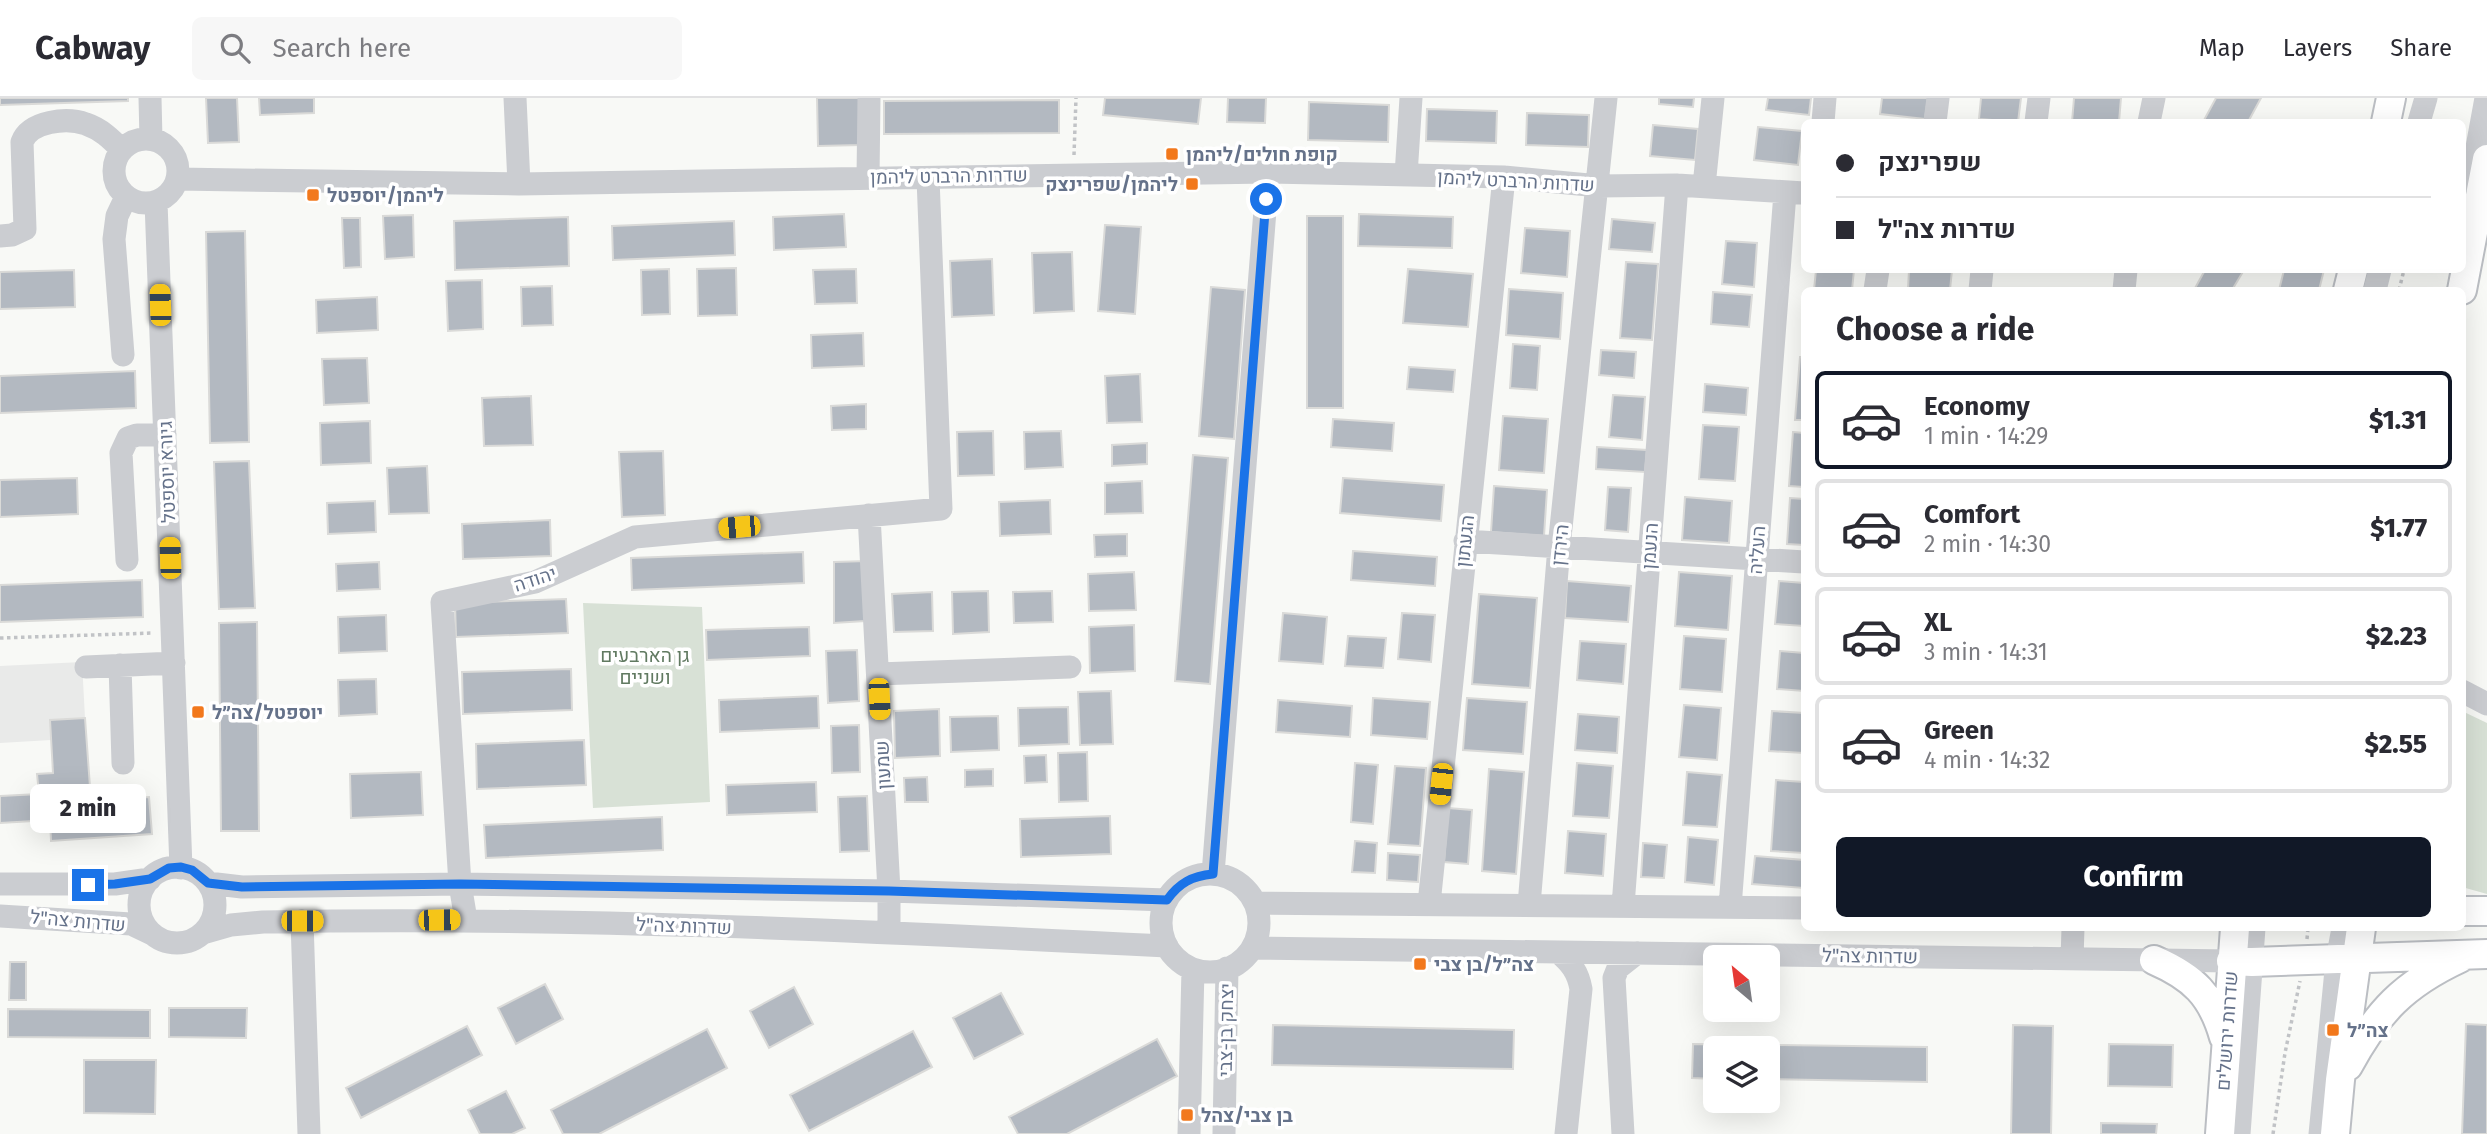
<!DOCTYPE html>
<meta charset="utf-8">
<style>
:root{--surface:#fff;--page:#f7f7f7;--text:#2b2b33;--muted:#7c7c81;--line:#e1e1e2;--accent:#111827}
body{margin:0;font-family:"Fira Sans",Heebo,sans-serif;background:var(--page);color:var(--text);height:100vh;display:flex;flex-direction:column;font-size:26px;white-space:nowrap}
*{box-sizing:border-box;margin:0}
p{font-size:23px;color:var(--muted)}
.icon{flex:none;width:38px;height:38px;fill:none;stroke:currentColor;stroke-width:2;stroke-linecap:round;stroke-linejoin:round}
.map{position:relative;flex:1;overflow:hidden}
.drawer{position:absolute;left:1801px;top:189px;width:665px;height:644px;display:flex;flex-direction:column;background:var(--surface);border-radius:10px;box-shadow:0 7px 28px #0002}
.drawer>*{flex:none}
.banner{position:absolute;left:1801px;top:21px;width:665px;height:154px;border-radius:10px;box-shadow:0 7px 28px #0002;display:grid;align-content:center;height:154px;padding:0 35px;background:var(--surface)}
.needle{width:46px;rotate:331deg}
.tools{position:absolute;left:1703px;top:847px;display:grid;gap:14px}
.tools a{display:grid;place-items:center;width:77px;height:77px;border-radius:10px;background:var(--surface);box-shadow:0 7px 28px #0002;font-size:35px}
.end{position:absolute;width:32px;height:32px;margin:-16px;border:9px solid #1a73e8;background:#fff;box-shadow:0 0 0 4px #fff}
.from{border-radius:50%}
.bubble{position:absolute;height:49px;border-radius:10px;background:var(--surface);box-shadow:0 7px 28px #0002;font-size:23px;font-weight:800;line-height:49px;text-align:center}
.car{position:absolute;width:21px;height:42px;margin:-21px -10px;border-radius:9px;box-shadow:0 0 5px 2px #0007;background:linear-gradient(#f5c518 24%,#345 0 40%,#f5c518 0 76%,#345 0 86%,#f5c518 0)}
.banner b{display:flex;align-items:center;gap:24px;height:66px;font-size:26px}
.banner b+b{border-top:2px solid var(--line)}
.banner i{width:18px;height:18px;background:var(--text)}
ul{padding:0;list-style:none}
li{display:flex;align-items:center;gap:21px;height:98px;margin:0 14px 10px;padding:0 21px;border:4px solid var(--line);border-radius:10px}
li div{flex:1}
li b{display:block;font-size:26px}
li em{font-style:normal;font-weight:800}
li.on{border-color:var(--accent)}
li>.icon{width:63px;height:63px;stroke-width:1.5}
h2{padding:0 35px;font-size:32px;line-height:84px}
.cta{display:flex;gap:14px;margin-top:auto;padding:14px 35px}
.cta a{flex:1;height:80px;border-radius:10px;background:var(--accent);color:#fff;font-size:28px;font-weight:800;line-height:80px;text-align:center}
header{display:flex;align-items:center;gap:42px;box-sizing:border-box;height:98px;padding:0 35px;background:var(--surface);border-bottom:2px solid var(--line)}
header strong{font-size:33px}
nav{display:flex;gap:38px;margin-inline-start:auto;font-size:24px}
.search{width:490px;height:63px;background:var(--page);display:flex;align-items:center;gap:18px;box-sizing:border-box;padding:0 24px;border-radius:10px;color:var(--muted);font-size:26px}
.map>svg:first-child{display:block}
</style>
<header>
<strong>Cabway</strong>
<div class="search"><svg class="icon" aria-label="search" viewBox="0 0 24 24"><circle cx="10" cy="10" r="6"/><path d="M15 15l6 6"/></svg>Search here</div>
<nav><a>Map</a><a>Layers</a><a>Share</a></nav>
</header>
<div class="map">
<svg width="2487" height="1036" viewBox="0 0 2487 1036">
<rect width="100%" height="100%" fill="#f8f9f6"/>
<path fill="#e9eae9" d="M82 564 85 620 50 622 51 642 0 645V568Z"/>
<path fill="#d8e1d6" d="M583 505 702 509 710 704 593 710Z
M2462 613 2487 625V796L2462 789Z"/>
<path fill="#b3b9c1" stroke="#dadad8" stroke-width="2" d="M0 0H128V3L0 7Z
M206 0H237L239 44 208 45Z
M259 0H314V15L260 17Z
M817 0H860L861 47 818 48Z
M1105 0H1201L1198 26 1103 17Z
M1228 0H1266L1265 25 1227 24Z
M1659 0H1694L1693 9 1659 6Z
M1768 0H1811L1809 17 1766 12Z
M1882 0H1928L1925 21 1880 16Z
M1981 0H2021L2018 24 1979 21Z
M2074 0H2121L2119 24H2072Z
M2216 0H2261L2248 24H2203Z
M1059 2V35L884 36V3Z
M1309 4 1389 7 1388 44 1308 42Z
M1427 11 1497 13 1496 45 1426 43Z
M1527 15 1589 17 1588 49 1526 47Z
M1653 27 1698 31 1695 62 1650 58Z
M1758 29 1802 33 1798 67 1754 62Z
M844 116 846 149 774 152 773 119Z
M1359 116 1453 119 1452 150 1358 148Z
M413 117 414 159 385 161 383 118Z
M1307 118H1343V310H1307Z
M568 119 569 168 455 172 454 123Z
M342 120H360L361 169 344 170Z
M1612 121 1655 125 1652 154 1609 151Z
M734 123 735 157 613 162 612 128Z
M1105 127 1141 129 1135 216 1098 213Z
M1525 130 1570 133 1567 179 1521 175Z
M245 133 249 344 210 345 206 134Z
M1726 143 1757 145 1754 189 1722 186Z
M1072 154 1074 213 1034 215 1032 155Z
M992 161 994 217 952 219 950 163Z
M1626 164 1658 166 1652 242 1620 240Z
M736 170 737 217 698 218 697 171Z
M669 171 670 216 642 217 641 172Z
M856 171 857 205 815 206 813 172Z
M1408 171 1473 176 1468 229 1403 225Z
M74 172 75 209 0 211V174Z
M1816 172H1854L1852 192H1814Z
M1909 172H1952L1950 192 1908 191Z
M2205 172H2244L2232 192H2194Z
M2284 172H2324L2319 192H2279Z
M482 182 483 231 448 233 446 183Z
M552 188 553 227 522 228 521 189Z
M1211 189 1245 192 1234 341 1199 338Z
M1509 191 1563 195 1560 241 1506 237Z
M1713 194 1752 197 1749 229 1711 226Z
M377 199 378 232 317 235 316 202Z
M863 235 864 268 812 270 811 237Z
M1513 246 1540 248 1537 292 1510 290Z
M1601 252 1636 254 1634 280 1599 277Z
M1800 259H1804V322H1795Z
M367 260 369 305 324 307 322 261Z
M1409 269 1455 272 1453 294 1407 291Z
M135 273 136 310 0 315V278Z
M1140 276 1142 324 1107 325 1105 278Z
M1705 286 1748 290 1746 317 1703 314Z
M1613 297 1645 299 1642 342 1609 339Z
M531 298 533 347 484 348 482 300Z
M866 306V331L832 332 831 308Z
M1503 318 1548 321 1544 375 1499 372Z
M1333 321 1394 325 1392 353 1331 349Z
M370 323 371 365 321 367 320 325Z
M1703 327 1739 329 1735 383 1699 381Z
M993 333 994 377 958 378 957 334Z
M1061 333 1063 369 1025 371 1024 334Z
M1793 334 1804 335V389L1789 388Z
M1147 345V366L1112 368V347Z
M1597 349 1647 352 1645 374 1596 371Z
M663 353 665 417 622 419 619 354Z
M1193 357 1228 360 1210 586 1175 583Z
M249 363 255 510 219 511 214 364Z
M427 368 429 415 389 416 387 370Z
M77 380 78 416 0 419V382Z
M1343 380 1444 387 1441 423 1340 415Z
M1142 383 1143 415 1105 416V385Z
M1494 388 1547 392 1544 438 1491 434Z
M1608 389 1631 390 1628 434 1605 432Z
M1685 399 1732 403 1729 445 1682 442Z
M1790 400 1804 401V447L1787 446Z
M1050 402 1051 436 1000 438 999 404Z
M375 403 376 434 328 436 327 405Z
M550 422 551 458 463 461 462 426Z
M1127 436V458L1095 459 1094 437Z
M1353 453 1437 459 1435 488 1351 482Z
M803 454 804 485 632 492 631 460Z
M867 463 865 523 834 525V464Z
M379 464 380 491 337 493 336 466Z
M1134 474 1136 512 1089 513 1088 476Z
M1679 474 1732 478 1728 532 1675 528Z
M142 482 143 519 0 524V487Z
M1567 483 1631 488 1628 524 1565 520Z
M1779 483 1804 485V528L1775 526Z
M988 493 989 534 953 536 952 494Z
M1052 493 1053 524 1014 525 1013 494Z
M932 494 933 533 894 534 892 496Z
M1479 496 1537 500 1530 590 1472 586Z
M566 501 568 535 456 539 455 505Z
M1283 515 1327 519 1323 566 1279 563Z
M1402 515 1435 517 1431 564 1398 561Z
M386 517 387 553 339 555 338 519Z
M257 524 259 733H221L219 525Z
M1134 527 1135 573 1090 575 1089 529Z
M809 529 810 558 707 562 706 532Z
M1348 538 1386 540 1383 570 1345 568Z
M1684 538 1726 541 1722 594 1680 591Z
M1580 543 1626 546 1623 586 1577 582Z
M857 552 859 603 828 605 826 553Z
M1780 553 1804 555V593L1777 591Z
M571 571 572 612 463 616 462 574Z
M376 581 377 616 339 618 338 582Z
M1111 593 1113 646 1080 647 1078 594Z
M818 598 819 630 720 634 719 602Z
M1373 600 1430 604 1427 641 1371 637Z
M1467 600 1527 604 1523 656 1463 652Z
M1278 602 1352 608 1350 639 1276 634Z
M1684 607 1721 610 1717 662 1679 659Z
M1068 609 1069 646 1019 648 1018 610Z
M939 611 940 658 895 660 894 613Z
M1772 613 1804 615V655L1769 653Z
M1578 616 1619 619 1617 655 1575 652Z
M998 618 999 652 951 654 950 619Z
M85 620 90 689 81 690 82 704 149 699 152 736 51 743 50 722 0 725V698L39 696 37 676 53 675 50 622Z
M859 627 860 674 832 675 831 628Z
M584 642 586 687 477 691 476 646Z
M1087 654 1088 703 1059 704 1058 655Z
M1046 657 1047 684 1025 685 1024 658Z
M1355 665 1378 667 1373 726 1351 724Z
M1577 665 1613 668 1609 720 1573 718Z
M1395 668 1426 670 1420 748 1388 746Z
M993 671V688L965 689V672Z
M1489 671 1524 674 1516 776 1482 773Z
M421 674 423 717 351 720 350 676Z
M1687 674 1722 677 1717 729 1683 727Z
M927 679 928 704H905L904 680Z
M1776 682 1804 684V755L1771 753Z
M816 684 817 714 727 717 726 687Z
M867 698 869 753 840 754 838 699Z
M1448 710 1472 712 1468 766 1444 764Z
M1110 718 1111 756 1021 759 1020 721Z
M662 719 663 752 486 760 484 727Z
M1568 733 1606 736 1603 778 1565 775Z
M1688 739 1718 742 1714 787 1685 784Z
M1355 743 1377 745 1375 775 1352 774Z
M1643 745 1667 747 1664 780 1641 779Z
M1388 755 1420 757 1418 784 1387 782Z
M1755 758 1804 762V790L1752 786Z
M10 864H26V902H9Z
M545 886 563 921 516 946 498 910Z
M794 889 813 926 769 950 750 913Z
M1001 895 1023 936 974 961 953 920Z
M169 910H247L246 940 169 939Z
M8 911 150 912V940L8 939Z
M2466 926 2487 927V1036H2462Z
M1273 927 1514 932 1513 971 1272 967Z
M2013 927 2053 928 2051 1036H2011Z
M467 928 482 957 361 1020 346 990Z
M707 931 727 970 599 1036H563L551 1012Z
M913 933 932 969 809 1033 790 997Z
M1157 941 1177 978 1067 1036H1018L1009 1019Z
M1693 946 1927 949V984L1768 981V950H1715V981L1692 980Z
M2109 946 2173 947 2172 989 2108 988Z
M84 962H156L155 1016 84 1015Z
M506 993 525 1030 512 1036H480L468 1012Z
M2101 1025 2157 1026 2156 1036H2101Z"/>
<g fill="none" stroke-linecap="round" stroke-linejoin="round">
<defs>
<path id="major" d="M2386 24 2391 0
M2348 192 2353 172
M2462 192 2487 61
M2462 813H2487
M2154 862C2193 879 2212 897 2224 939
M2231 863 2252 864 2487 856
M2348 968C2377 914 2404 886 2460 860
M2220 1036 2235 830
M2335 1036 2340 982 2361 830"/>
</defs>
<use href="#major" stroke="#bbbec3" stroke-width="32"/>
<path stroke="#c1c3c6" stroke-width="3.5" stroke-dasharray="3.5 3.5" stroke-linecap="butt" d="M1074 57 1076 0
M2399 192 2404 172
M0 540 153 535
M2307 841 2308 830
M2273 1036 2285 955 2300 883"/>
<path stroke="#cbcdd1" stroke-width="23" d="M150 0 151 41
M515 0 519 86
M1823 24 1825 0
M1935 24 1938 0
M2036 24 2039 0
M2149 24 2154 0
M2419 24 2426 0
M114 73a32 32 0 1 1 64 0a32 32 0 1 1-64 0Z
M1406 77 1411 0
M868 80 869 0
M177 81 519 86 1268 74 1504 79 1599 88 1677 87 1804 95
M2471 82 2486 0
M1704 88 1713 0
M156 104 181 770
M0 138 12 137 25 131 22 44C30 23 67 19 86 26 101 31 111 41 122 52
M1875 192 1878 172
M1980 192 1982 172
M2124 192 2126 172
M2375 192 2380 172
M123 257 114 141 117 118 126 99
M869 417 889 793V834
M1465 443 1804 464
M127 462 121 355 128 340 137 337H165
M120 567 123 665
M86 569 174 565
M878 576 1070 569
M2462 593 2487 606
M139 807a38 38 0 1 1 76 0a38 38 0 1 1-76 0Z
M1213 776 1268 74
M1161 825a49 49 0 1 1 98 0a49 49 0 1 1-98 0Z
M208 785 242 789 460 786 889 793 1167 802
M0 786H115L150 781
M1255 805 1804 810
M1429 806 1504 79
M1529 807 1559 449 1606 0
M1623 808 1677 87
M1730 809 1785 95
M0 818 131 826 154 837
M466 822 460 786 442 504 535 484 635 439 941 411 928 80
M302 823 309 1036
M203 835 231 827 263 824C564 818 866 833 1167 848
M1252 850 2231 863
M1558 854C1571 865 1578 874 1581 891L1566 1036
M2072 861 2073 830
M1189 1036 1193 871
M1224 1036 1227 870
M1623 1036 1614 880 1618 870 1637 855
M2239 1036 2254 830
M2320 1036 2337 862 2343 830"/>
<use href="#major" stroke="#fff" stroke-width="28"/>
</g>
<g fill="none" stroke-linecap="round" stroke-linejoin="round">
<path stroke="#1a73e8" stroke-width="9" d="M88 787 115 786 150 781 169 770 181 769 192 772 208 785 242 789 460 786 889 793 1167 802C1179 785 1192 778 1213 776L1266 101"/>
</g>
<g fill="#f2781c" stroke="#fff" stroke-width="2.5">
<rect x="1165" y="49" width="14" height="14" rx="3.5"/>
<rect x="1185" y="79" width="14" height="14" rx="3.5"/>
<rect x="306" y="90" width="14" height="14" rx="3.5"/>
<rect x="191" y="607" width="14" height="14" rx="3.5"/>
<rect x="1413" y="859" width="14" height="14" rx="3.5"/>
<rect x="2326" y="925" width="14" height="14" rx="3.5"/>
<rect x="1180" y="1010" width="14" height="14" rx="3.5"/>
</g>
<g text-anchor="middle" dominant-baseline="central" stroke-width="7" stroke-linejoin="round" paint-order="stroke">
<g font-size="19" font-weight="bold" fill="#65728a" stroke="#fff" text-anchor="start">
<text x="1186" y="56">קופת חולים/ליהמן</text>
<text x="1178" y="86" text-anchor="end">ליהמן/שפרינצק</text>
<text x="327" y="97">ליהמן/יוספטל</text>
<text x="212" y="614">יוספטל/צה״ל</text>
<text x="1434" y="866">צה״ל/בן צבי</text>
<text x="2347" y="932">צה״ל</text>
<text x="1201" y="1017">בן צבי/צהל</text>
</g>
<g font-size="19" fill="#65728a" stroke="#fff">
<text transform="translate(949 78) rotate(-1)">שדרות הרברט ליהמן</text>
<text transform="translate(1516 83) rotate(3)">שדרות הרברט ליהמן</text>
<text transform="translate(167 374) rotate(-92)">גיורא יוספטל</text>
<text transform="translate(1465 443) rotate(-84)">הגעתון</text>
<text transform="translate(1560 447) rotate(-84)">הירדן</text>
<text transform="translate(1650 448) rotate(-86)">הנעמן</text>
<text transform="translate(1757 452) rotate(-86)">העליה</text>
<text transform="translate(535 481) rotate(-18)">יהודה</text>
<text transform="translate(883 667) rotate(-93)">שמעון</text>
<text transform="translate(78 823) rotate(5)">שדרות צה"ל</text>
<text transform="translate(684 828) rotate(2)">שדרות צה"ל</text>
<text transform="translate(1870 858) rotate(1)">שדרות צה"ל</text>
<text transform="translate(1226 932) rotate(-89)">יצחק בן-צבי</text>
<text transform="translate(2227 933) rotate(-86)">שדרות ירושלים</text>
</g>
<g font-size="19" fill="#617a61" stroke="#fff">
<text x="645" y="557">גן הארבעים<tspan x="645" dy="22">ושניים</tspan></text>
</g>
</g>
</svg>
<div class="tools">
<a><svg class="needle" viewBox="-14 -14 28 28"><path d="M0-13l5 13h-10z" fill="#e53935"/><path d="M0 13l5-13h-10z" fill="#7c7c81"/></svg></a>
<a><svg class="icon" aria-label="layers" viewBox="0 0 24 24"><path d="M12 4l9 5-9 5-9-5zM3 14l9 5 9-5"/></svg></a>
</div>
<i class="end from" style="left:1266px;top:101px"></i>
<i class="end" style="left:88px;top:787px"></i>
<div class="bubble" style="left:30px;top:686px;width:116px">2 min</div>
<i class="car" style="left:160px;top:207px;rotate:358deg"></i>
<i class="car" style="left:739px;top:429px;rotate:265deg"></i>
<i class="car" style="left:170px;top:460px;rotate:358deg"></i>
<i class="car" style="left:879px;top:601px;rotate:177deg"></i>
<i class="car" style="left:1441px;top:686px;rotate:186deg"></i>
<i class="car" style="left:439px;top:822px;rotate:89deg"></i>
<i class="car" style="left:302px;top:823px;rotate:90deg"></i>
<div class="banner">
<b><i class="from"></i>שפרינצק</b>
<b><i></i>שדרות צה&quot;ל</b>
</div>
<section class="drawer">
<h2>Choose a ride</h2>
<ul>
<li class="on"><svg class="icon" aria-label="car" viewBox="0 0 24 24"><path d="M5 17H2v-5l4-1 3-4h7l3 4 3 1v5h-3M9 17h6M6 11h13"/><circle cx="7" cy="17" r="2"/><circle cx="17" cy="17" r="2"/></svg><div><b>Economy</b><p>1 min · 14:29</p></div><em>$1.31</em></li>
<li><svg class="icon" aria-label="car" viewBox="0 0 24 24"><path d="M5 17H2v-5l4-1 3-4h7l3 4 3 1v5h-3M9 17h6M6 11h13"/><circle cx="7" cy="17" r="2"/><circle cx="17" cy="17" r="2"/></svg><div><b>Comfort</b><p>2 min · 14:30</p></div><em>$1.77</em></li>
<li><svg class="icon" aria-label="car" viewBox="0 0 24 24"><path d="M5 17H2v-5l4-1 3-4h7l3 4 3 1v5h-3M9 17h6M6 11h13"/><circle cx="7" cy="17" r="2"/><circle cx="17" cy="17" r="2"/></svg><div><b>XL</b><p>3 min · 14:31</p></div><em>$2.23</em></li>
<li><svg class="icon" aria-label="car" viewBox="0 0 24 24"><path d="M5 17H2v-5l4-1 3-4h7l3 4 3 1v5h-3M9 17h6M6 11h13"/><circle cx="7" cy="17" r="2"/><circle cx="17" cy="17" r="2"/></svg><div><b>Green</b><p>4 min · 14:32</p></div><em>$2.55</em></li>
</ul>
<div class="cta"><a>Confirm</a></div>
</section>
</div>
